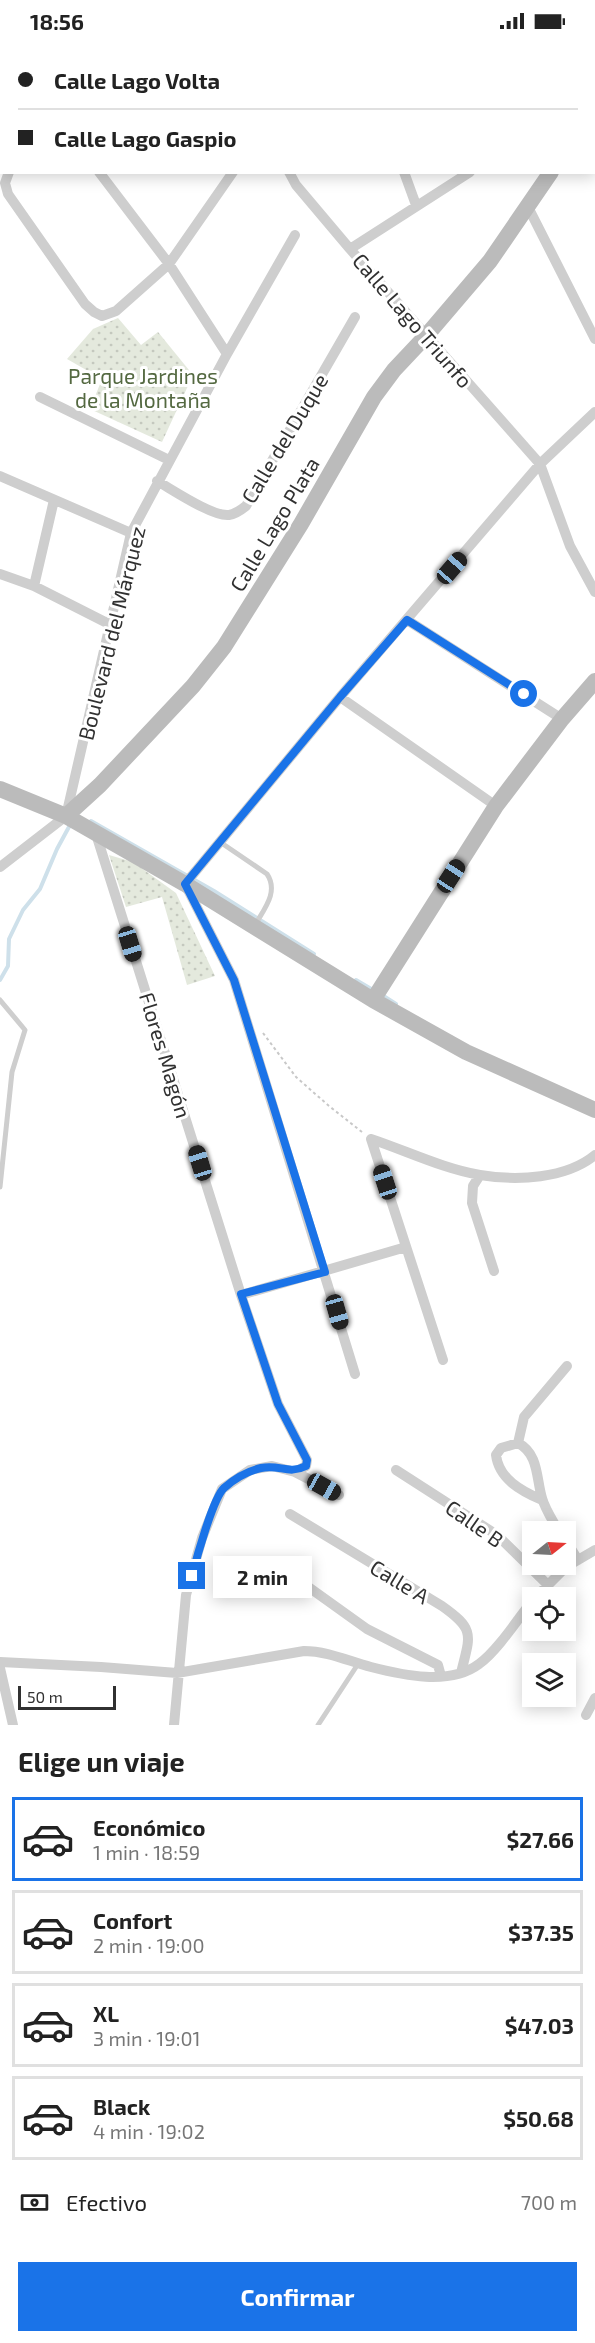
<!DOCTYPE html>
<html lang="es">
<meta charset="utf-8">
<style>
:root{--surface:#fff;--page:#f2f2f2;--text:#222;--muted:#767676;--line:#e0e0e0;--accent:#1a73e8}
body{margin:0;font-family:"Exo 2",sans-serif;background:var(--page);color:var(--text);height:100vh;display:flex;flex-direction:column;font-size:22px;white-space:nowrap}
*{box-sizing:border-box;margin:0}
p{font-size:20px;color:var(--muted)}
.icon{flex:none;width:33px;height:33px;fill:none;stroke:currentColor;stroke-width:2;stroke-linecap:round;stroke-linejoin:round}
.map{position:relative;height:1683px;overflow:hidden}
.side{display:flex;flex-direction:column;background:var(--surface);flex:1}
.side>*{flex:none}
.banner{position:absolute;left:0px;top:0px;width:596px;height:132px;box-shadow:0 3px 15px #0003;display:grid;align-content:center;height:132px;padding:0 18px;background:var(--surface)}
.needle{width:39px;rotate:72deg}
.fabs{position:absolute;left:522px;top:1479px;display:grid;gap:12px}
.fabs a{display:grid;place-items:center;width:54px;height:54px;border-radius:0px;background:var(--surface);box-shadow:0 3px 15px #0003;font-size:30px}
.scale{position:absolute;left:18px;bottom:15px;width:98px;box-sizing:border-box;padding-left:6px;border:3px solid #313131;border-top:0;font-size:16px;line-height:21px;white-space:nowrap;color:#313131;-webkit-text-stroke:4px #fff;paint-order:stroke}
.end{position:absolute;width:27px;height:27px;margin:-14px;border:8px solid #1a73e8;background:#fff;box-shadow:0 0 0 3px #fff}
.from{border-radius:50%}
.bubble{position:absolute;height:42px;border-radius:0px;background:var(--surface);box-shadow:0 3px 15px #0003;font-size:20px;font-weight:700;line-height:42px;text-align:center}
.car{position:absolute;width:18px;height:36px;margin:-18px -9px;border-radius:8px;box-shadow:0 0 4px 2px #0007;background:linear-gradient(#222 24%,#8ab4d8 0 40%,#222 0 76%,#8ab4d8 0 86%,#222 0)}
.banner b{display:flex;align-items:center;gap:21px;height:57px;font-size:22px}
.banner b+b{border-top:2px solid var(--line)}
.banner i{width:15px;height:15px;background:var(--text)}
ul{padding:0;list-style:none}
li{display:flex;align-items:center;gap:18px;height:84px;margin:0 12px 9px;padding:0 6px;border:3px solid var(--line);border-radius:0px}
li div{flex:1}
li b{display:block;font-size:22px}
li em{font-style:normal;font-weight:700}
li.selected{border-color:var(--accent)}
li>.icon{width:54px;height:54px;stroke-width:1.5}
h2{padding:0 18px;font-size:27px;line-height:72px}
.pay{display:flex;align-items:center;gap:15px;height:66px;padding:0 18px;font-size:22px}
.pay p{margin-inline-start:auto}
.primary-button{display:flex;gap:12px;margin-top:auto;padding:12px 18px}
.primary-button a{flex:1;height:69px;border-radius:0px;background:var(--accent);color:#fff;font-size:24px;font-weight:700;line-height:69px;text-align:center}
.status{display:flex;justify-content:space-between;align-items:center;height:42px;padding:0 30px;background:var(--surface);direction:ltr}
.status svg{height:16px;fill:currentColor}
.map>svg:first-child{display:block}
</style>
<div class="status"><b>18:56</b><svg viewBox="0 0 49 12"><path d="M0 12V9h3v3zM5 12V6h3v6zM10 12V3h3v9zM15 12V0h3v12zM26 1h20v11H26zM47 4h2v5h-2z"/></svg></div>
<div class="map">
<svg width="595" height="1683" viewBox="0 0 595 1683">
<defs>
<pattern id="park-dots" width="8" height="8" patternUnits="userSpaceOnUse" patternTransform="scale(1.5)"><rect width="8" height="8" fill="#e4e9dd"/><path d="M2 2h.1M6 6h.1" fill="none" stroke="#c4c8be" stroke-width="1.8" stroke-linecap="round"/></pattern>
</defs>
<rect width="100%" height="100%" fill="#fff"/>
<path fill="url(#park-dots)" d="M118 276 141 303 158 290 193 333 162 400 90 367 102 337 67 317 93 287Z
M109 813 133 820 176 851 215 934 187 943 162 855 126 865Z"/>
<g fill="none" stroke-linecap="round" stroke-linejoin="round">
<path stroke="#cee0ea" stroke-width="4" d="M91 779 214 849 314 912
M0 938 8 924 9 897 23 868 40 847 57 807 70 783
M356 938 373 948
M382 953 396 962"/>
<path stroke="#c8c8c8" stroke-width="2" stroke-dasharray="3 3" stroke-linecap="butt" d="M263 991 296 1035 329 1064 362 1090"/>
<path stroke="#cecece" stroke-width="5" d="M220 800 267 832C279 850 264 867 255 883
M0 958 25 988 12 1030 0 1145
M318 1683 358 1622"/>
<path stroke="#cecece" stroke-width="10" d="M257 0V2
M388 0 389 2
M109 2V0
M471 2 473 0
M594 98 595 99
M9 130 5 141 8 152 85 262 94 270 102 274 116 269 169 222 233 130
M99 130 169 222 227 312
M289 130 296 143 350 207 540 422 570 504 595 550
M404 130 416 163
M528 165 595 297
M350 207 470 130
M40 355 169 418
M0 434 131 491
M157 439C173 448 213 475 229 473 236 472 241 468 246 464L355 275
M0 532 34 544 111 583
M34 544 54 458
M407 578 562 677
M340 655 496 764
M96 792 241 1253 278 1362 307 1418 306 1424 295 1430
M0 825 66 774 131 491 227 312 295 193
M371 1097C407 1109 444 1127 480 1133 517 1139 566 1137 595 1113
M371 1097 443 1318
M480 1133 473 1144 472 1161 494 1229
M241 1253 406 1205
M355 1332 234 938 185 842 340 655 540 422 595 370
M518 1401 524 1375 567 1324
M396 1428 497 1493 548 1543
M542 1458C521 1449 499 1437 496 1413L501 1406 518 1401C539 1412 536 1436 542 1456 545 1467 553 1479 559 1490
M290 1472 442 1564C476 1588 470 1593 461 1631
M566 1499 578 1518
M307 1544 367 1587 438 1623 441 1634
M535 1556 566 1525 595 1508
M0 1620 101 1625 177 1631 304 1609C328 1609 348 1619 371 1625 402 1633 450 1644 479 1622 497 1609 518 1577 532 1559
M0 1626 13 1683
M586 1673 595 1656
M174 1683 186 1553 202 1496 222 1447 250 1428 272 1424 295 1430 339 1453"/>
<path stroke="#bbb" stroke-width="16" d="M594 64 595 62
M0 747 66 774 185 842 373 958 466 1010 595 1068
M66 774 100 743 193 644 224 605 301 482 374 355 394 328 426 294 490 219 551 130
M373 958 496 764 562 677 595 639"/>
</g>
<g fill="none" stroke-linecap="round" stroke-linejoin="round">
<path stroke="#1a73e8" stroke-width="8" d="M192 1534C196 1518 213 1456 224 1446 234 1437 248 1429 261 1426 280 1422 288 1433 306 1424L307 1418 278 1362 241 1252 325 1230 234 938 185 842 340 655 407 578 524 652"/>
</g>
<g text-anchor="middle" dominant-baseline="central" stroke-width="6" stroke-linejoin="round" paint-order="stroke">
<g font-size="21" fill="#313131" stroke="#fff">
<text transform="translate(413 278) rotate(49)">Calle Lago Triunfo</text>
<text transform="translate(284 396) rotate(-59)">Calle del Duque</text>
<text transform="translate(274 482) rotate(-59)">Calle Lago Plata</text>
<text transform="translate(111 591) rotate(-76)">Boulevard del Márquez</text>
<text transform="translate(166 1013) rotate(73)">Flores Magón</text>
<text transform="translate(475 1481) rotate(35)">Calle B</text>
<text transform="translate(400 1539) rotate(31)">Calle A</text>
</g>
<g font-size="21" fill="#546941" stroke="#fff">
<text x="143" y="333">Parque Jardines<tspan x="143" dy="24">de la Montaña</tspan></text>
</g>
</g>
</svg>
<div class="fabs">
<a><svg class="needle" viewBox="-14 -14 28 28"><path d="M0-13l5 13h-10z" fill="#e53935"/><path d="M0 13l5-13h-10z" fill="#767676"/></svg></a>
<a><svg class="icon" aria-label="locate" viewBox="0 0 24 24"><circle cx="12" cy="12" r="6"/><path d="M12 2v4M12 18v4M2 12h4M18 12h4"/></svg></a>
<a><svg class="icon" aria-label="layers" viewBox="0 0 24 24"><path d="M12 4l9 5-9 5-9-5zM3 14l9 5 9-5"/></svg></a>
</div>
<div class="scale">50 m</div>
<i class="end from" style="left:524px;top:652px"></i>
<i class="end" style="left:192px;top:1534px"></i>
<div class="bubble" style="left:213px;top:1514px;width:99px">2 min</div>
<i class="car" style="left:452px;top:526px;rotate:41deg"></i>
<i class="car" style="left:451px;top:834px;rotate:33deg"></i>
<i class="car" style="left:130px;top:902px;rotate:163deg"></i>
<i class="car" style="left:200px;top:1121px;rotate:343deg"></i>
<i class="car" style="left:385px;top:1140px;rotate:342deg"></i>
<i class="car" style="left:337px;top:1270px;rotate:164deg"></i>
<i class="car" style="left:324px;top:1445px;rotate:119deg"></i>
<div class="banner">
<b><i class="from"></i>Calle Lago Volta</b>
<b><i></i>Calle Lago Gaspio</b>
</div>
</div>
<section class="side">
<h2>Elige un viaje</h2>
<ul>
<li class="selected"><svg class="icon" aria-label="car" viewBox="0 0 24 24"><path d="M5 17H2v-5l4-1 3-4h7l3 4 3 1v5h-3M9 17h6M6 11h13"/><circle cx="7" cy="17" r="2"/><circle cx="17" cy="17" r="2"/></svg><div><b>Económico</b><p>1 min · 18:59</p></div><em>$27.66</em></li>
<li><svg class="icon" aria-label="car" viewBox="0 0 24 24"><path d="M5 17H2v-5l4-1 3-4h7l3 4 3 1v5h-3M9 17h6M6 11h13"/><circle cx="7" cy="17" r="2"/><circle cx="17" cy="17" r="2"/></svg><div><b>Confort</b><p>2 min · 19:00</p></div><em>$37.35</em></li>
<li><svg class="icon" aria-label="car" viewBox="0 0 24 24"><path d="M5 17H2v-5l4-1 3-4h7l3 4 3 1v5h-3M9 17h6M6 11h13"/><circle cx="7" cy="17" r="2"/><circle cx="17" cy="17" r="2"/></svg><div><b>XL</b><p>3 min · 19:01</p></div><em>$47.03</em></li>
<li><svg class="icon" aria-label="car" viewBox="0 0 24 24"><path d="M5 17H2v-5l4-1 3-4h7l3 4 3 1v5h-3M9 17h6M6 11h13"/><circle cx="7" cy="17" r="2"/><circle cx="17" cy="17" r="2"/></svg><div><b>Black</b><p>4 min · 19:02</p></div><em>$50.68</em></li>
</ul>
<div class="pay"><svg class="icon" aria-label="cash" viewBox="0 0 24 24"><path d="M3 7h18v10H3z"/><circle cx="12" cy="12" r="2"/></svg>Efectivo<p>700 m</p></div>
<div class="primary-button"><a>Confirmar</a></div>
</section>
